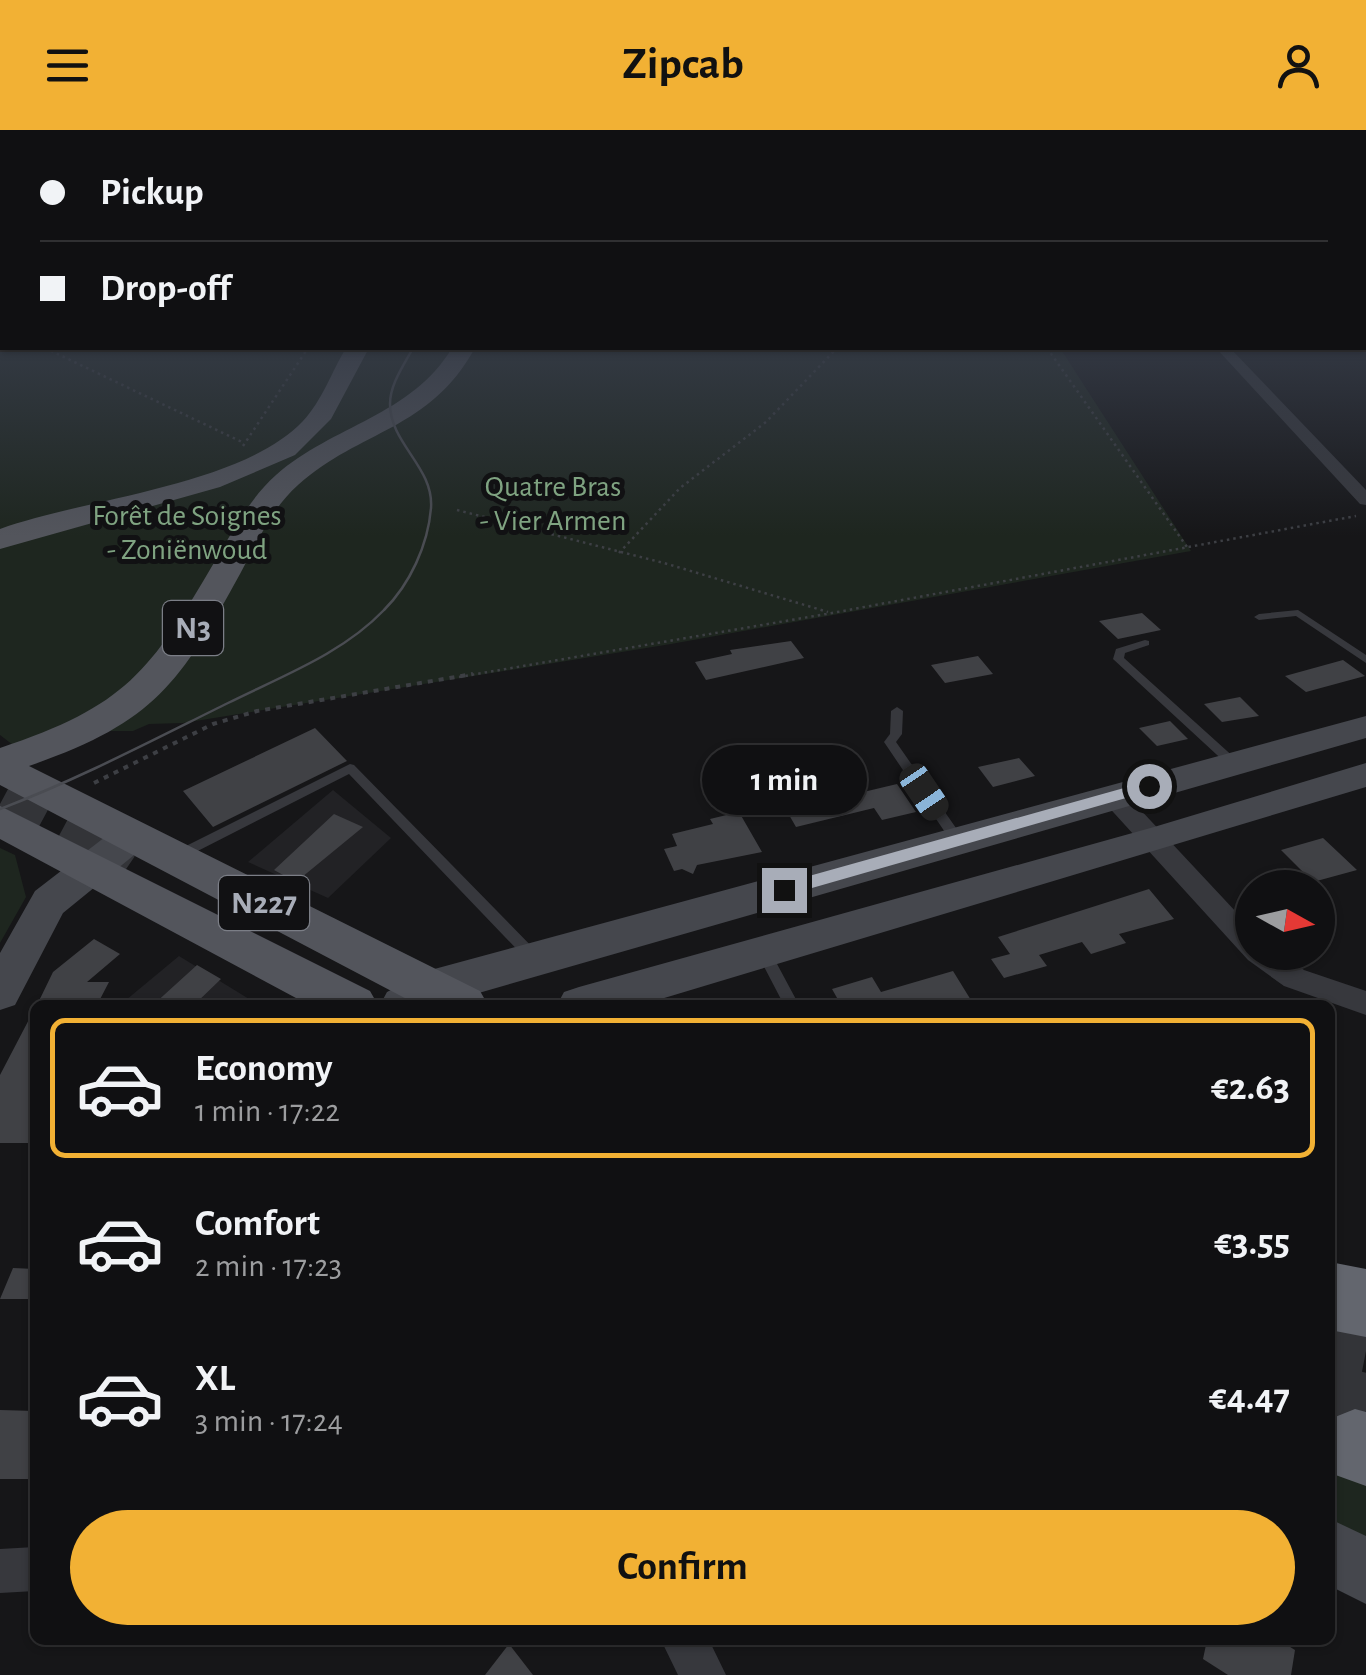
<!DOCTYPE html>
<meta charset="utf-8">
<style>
:root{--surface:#101012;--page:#19191b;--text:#f1f3f6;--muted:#9c9d9f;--line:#303032;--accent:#f2b134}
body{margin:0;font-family:"Alegreya Sans",sans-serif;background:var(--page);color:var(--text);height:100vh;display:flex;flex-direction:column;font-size:38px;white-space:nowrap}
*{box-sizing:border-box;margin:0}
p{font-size:32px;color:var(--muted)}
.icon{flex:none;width:55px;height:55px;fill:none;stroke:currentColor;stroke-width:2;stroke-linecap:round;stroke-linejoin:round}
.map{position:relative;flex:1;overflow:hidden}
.side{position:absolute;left:30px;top:870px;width:1305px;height:645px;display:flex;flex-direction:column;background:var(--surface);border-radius:15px;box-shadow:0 2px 8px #0004,0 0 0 2px var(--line)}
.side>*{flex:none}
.hud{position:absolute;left:0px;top:0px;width:1368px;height:220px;box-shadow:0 2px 8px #0004,0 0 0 2px var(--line);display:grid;align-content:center;height:220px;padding:0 40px;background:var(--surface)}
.needle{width:65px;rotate:98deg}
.tools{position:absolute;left:1235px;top:740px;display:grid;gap:20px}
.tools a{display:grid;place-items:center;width:100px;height:100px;border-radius:50%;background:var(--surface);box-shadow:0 2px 8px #0004,0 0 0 2px var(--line);font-size:50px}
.end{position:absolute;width:45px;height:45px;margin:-22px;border:12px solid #a8adb8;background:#111;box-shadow:0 0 0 5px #111}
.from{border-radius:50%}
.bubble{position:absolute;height:70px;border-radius:35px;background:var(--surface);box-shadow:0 2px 8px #0004,0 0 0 2px var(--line);font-size:32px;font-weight:600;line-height:70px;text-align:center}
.car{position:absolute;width:30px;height:60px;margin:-30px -15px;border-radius:12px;box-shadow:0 0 8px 2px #0007;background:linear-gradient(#222 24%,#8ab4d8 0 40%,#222 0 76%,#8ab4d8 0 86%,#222 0)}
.hud b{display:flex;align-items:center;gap:35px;height:95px;font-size:38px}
.hud b+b{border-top:2px solid var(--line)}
.hud i{width:25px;height:25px;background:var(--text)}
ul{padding:18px 0 0;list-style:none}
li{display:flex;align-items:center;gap:30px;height:140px;margin:0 20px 15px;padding:0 20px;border:5px solid transparent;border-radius:15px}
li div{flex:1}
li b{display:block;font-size:38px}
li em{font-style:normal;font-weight:600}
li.current{border-color:var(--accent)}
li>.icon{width:90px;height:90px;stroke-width:1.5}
.action{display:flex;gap:20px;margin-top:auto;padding:20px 40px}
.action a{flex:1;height:115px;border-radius:60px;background:var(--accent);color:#111;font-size:40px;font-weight:600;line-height:115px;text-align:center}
header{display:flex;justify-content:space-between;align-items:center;height:130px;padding:0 40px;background:var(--accent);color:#111;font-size:45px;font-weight:600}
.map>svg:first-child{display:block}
</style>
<header><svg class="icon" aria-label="menu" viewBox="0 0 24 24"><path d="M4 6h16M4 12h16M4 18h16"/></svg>Zipcab<svg class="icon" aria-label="person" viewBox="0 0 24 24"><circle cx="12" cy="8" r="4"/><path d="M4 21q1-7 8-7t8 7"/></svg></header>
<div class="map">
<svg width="1366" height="1545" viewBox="0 0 1366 1545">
<rect width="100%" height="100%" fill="#161618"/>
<path fill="#222225" d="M333 660 391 708 328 768 248 732Z
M179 826 259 875H120Z"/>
<path fill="#1e261f" d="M0 190 2 218H1060L1191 421 671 514 183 593 149 594 133 601H56L13 615 0 605Z
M0 718 15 725 26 767 0 813Z
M1330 1332 1366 1350V1420L1330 1400Z"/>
<path fill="#404145" d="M1142 483 1161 500 1118 509 1099 491Z
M791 511 804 528 706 550 695 532 732 524 730 520Z
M978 526 993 544 945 553 931 535Z
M1343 530 1365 546 1306 562 1285 546Z
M1240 567 1259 586 1222 592 1204 574Z
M1170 591 1188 609 1157 616 1139 598Z
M315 598 347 631 213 697 183 661Z
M1019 628 1035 646 993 657 978 637Z
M897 654 916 682 882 690 874 678 796 697 781 671 828 660 834 669Z
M739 682 762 722 697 735 693 744 682 739 674 741 664 719 677 716 672 704 713 694 710 689Z
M334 684 363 697 296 752 274 740Z
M1323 708 1339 723 1357 740 1313 752 1281 720Z
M1149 759 1174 789 1119 804 1126 813 1091 824 1082 812 1039 825 1047 836 1004 848 991 829 1010 824 998 807Z
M94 809 120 824 87 852H109L97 875H37L53 842Z
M197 835 221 849 194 875H153Z
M953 841 974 875H841L832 859 872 847 881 862Z
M35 878V1013H0V945Z
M13 1138 35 1139V1169H0Z
M0 1280 35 1281V1349H0Z
M1207 1510H1279L1295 1520 1291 1545H1228L1203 1529Z
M509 1514 533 1545H485Z"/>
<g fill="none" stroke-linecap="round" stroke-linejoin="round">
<path stroke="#333438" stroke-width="45" stroke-dasharray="45 22" stroke-linecap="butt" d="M0 674 84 719 122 745"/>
<path stroke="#333438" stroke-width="74" stroke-dasharray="74 38" stroke-linecap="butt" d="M1330 1214 1366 1221
M1330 1272 1366 1281"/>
<path stroke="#3d3f44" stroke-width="2.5" stroke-dasharray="2.5 4" stroke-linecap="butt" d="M45 218 244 313
M1047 218 1187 417
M243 316 308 218
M457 380 664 433 828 482
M619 423 680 358 766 292 837 218
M459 547 832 483 1356 386"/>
<path stroke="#3d3f44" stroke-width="4" stroke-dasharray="5 6" stroke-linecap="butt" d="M94 653 213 594 257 581 473 544"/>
<path fill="#37383d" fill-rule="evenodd" d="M1298 480 1366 525V533L1296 486 1259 490 1254 487 1259 484Z
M1145 510 1149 511V515L1125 523 1124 528 1237 630 1239 633 1237 636H1229L1113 529 1116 519Z
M897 577 903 581 902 604 896 612 963 708 965 711 963 714H953L884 612 890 604 891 581Z
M350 634 354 635 539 824 541 828 539 832H529L349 644 182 729H172L170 726 172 723Z
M764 817 769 819 799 875H784L757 823 759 819Z"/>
<path fill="#37383d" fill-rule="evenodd" d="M1216 218H1230L1366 360V375L1360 374Z
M1113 657 1122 660 1252 799V822H1280L1304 840 1366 861V885L1284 856 1248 830 1104 672 1101 666 1104 660Z
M35 1417V1461L0 1463V1419Z
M661 1510H709L726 1545H678Z"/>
<path fill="#45474d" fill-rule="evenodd" d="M1366 586V608L437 875H380L387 862 427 841Z
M1366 633V657L641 875H557L564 862 579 857 1154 697Z
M131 693 144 697 150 707 144 717 63 783 15 875 0 880V823L35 761 118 697Z
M1330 1389 1366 1406V1474L1330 1456Z"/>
<path fill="#53555c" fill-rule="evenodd" d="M346 218H369L331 289 295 325 220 357 0 419V399C85 368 241 356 303 291 322 271 332 241 346 218Z
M452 218H475C429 301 361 299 298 355 271 379 257 413 240 444 179 555 153 593 29 636L480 861 488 875H418L0 655V618C126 576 150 542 215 431 233 401 250 368 276 345 333 295 411 286 452 218Z
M0 676 370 861 378 875H309L0 709Z"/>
<path fill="#63666e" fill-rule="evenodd" d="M1330 1132 1366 1139V1207L1330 1200Z
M1355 1279 1366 1282V1356L1330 1343V1289Z"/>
<path stroke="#4a4c52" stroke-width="2.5" d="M0 679C79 649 153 610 228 573 282 546 342 524 384 480 410 454 428 415 431 378 434 337 390 314 390 274 390 254 404 235 413 218"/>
</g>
<linearGradient id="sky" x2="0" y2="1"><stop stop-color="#0c0c0d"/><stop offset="0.47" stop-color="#363c48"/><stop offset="1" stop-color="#363c48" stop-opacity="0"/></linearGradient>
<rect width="1366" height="406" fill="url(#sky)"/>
<path fill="#a8adb8" d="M1149 651 1154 653V660L784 766 776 760 784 753Z"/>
<g text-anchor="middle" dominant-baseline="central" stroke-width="10" stroke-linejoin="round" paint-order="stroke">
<g font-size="30" fill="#7fa381" stroke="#111113">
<text x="553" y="357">Quatre Bras<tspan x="553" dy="34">- Vier Armen</tspan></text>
<text x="187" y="386">Forêt de Soignes<tspan x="187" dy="34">- Zoniënwoud</tspan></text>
</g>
<g fill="#111113" stroke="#7b7e86" stroke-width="2.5">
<rect x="163" y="471" width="60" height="54" rx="8"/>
<rect x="219" y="746" width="90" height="54" rx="8"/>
</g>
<g font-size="32" font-weight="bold" fill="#a8adb8">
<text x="193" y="498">N3</text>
<text x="264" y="773">N227</text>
</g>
</g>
</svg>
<div class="tools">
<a><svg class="needle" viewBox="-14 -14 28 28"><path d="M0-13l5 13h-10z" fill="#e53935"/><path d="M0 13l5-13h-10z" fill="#9c9d9f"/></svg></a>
</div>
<i class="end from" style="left:1149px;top:656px"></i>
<i class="end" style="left:784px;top:760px"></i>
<div class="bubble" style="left:702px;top:615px;width:165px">1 min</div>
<i class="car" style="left:924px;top:662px;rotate:146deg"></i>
<div class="hud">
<b><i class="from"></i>Pickup</b>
<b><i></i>Drop-off</b>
</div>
<section class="side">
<ul>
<li class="current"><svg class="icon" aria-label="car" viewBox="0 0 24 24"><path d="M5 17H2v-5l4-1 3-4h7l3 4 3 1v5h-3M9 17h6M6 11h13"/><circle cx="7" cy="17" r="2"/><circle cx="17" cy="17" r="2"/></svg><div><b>Economy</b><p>1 min · 17:22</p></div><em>€2.63</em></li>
<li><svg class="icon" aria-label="car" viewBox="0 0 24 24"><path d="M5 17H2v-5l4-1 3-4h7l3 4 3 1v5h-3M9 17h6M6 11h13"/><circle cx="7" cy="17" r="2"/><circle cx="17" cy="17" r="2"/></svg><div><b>Comfort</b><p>2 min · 17:23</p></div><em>€3.55</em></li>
<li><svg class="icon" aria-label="car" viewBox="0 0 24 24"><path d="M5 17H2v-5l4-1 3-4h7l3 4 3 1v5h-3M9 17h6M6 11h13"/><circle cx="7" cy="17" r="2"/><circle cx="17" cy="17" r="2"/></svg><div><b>XL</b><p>3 min · 17:24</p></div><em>€4.47</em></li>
</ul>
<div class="action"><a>Confirm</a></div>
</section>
</div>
